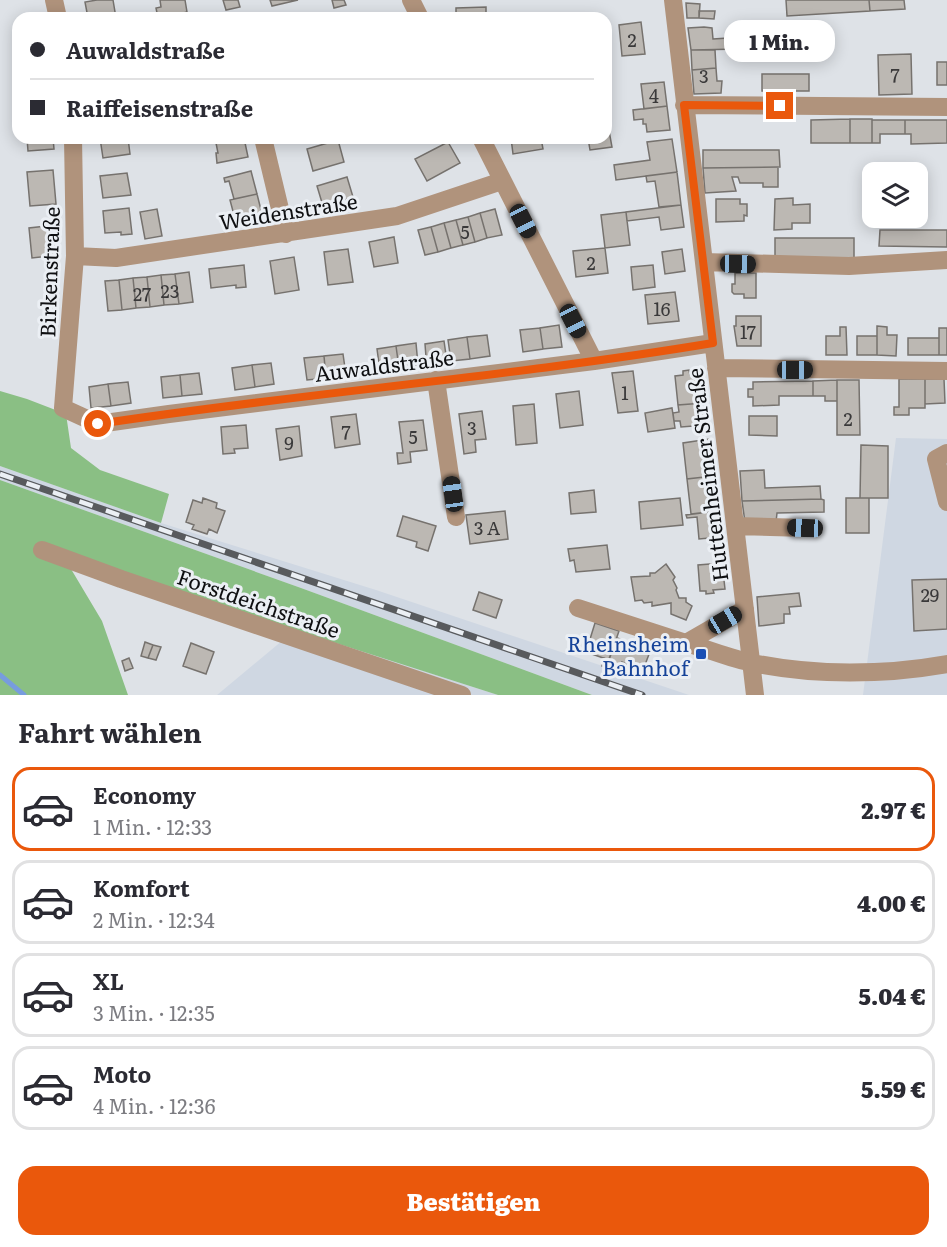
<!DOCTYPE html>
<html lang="de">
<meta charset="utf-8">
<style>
:root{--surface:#fff;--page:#f2f2f3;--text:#2b2b33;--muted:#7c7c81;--line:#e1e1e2;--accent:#ea580c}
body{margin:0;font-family:Literata,serif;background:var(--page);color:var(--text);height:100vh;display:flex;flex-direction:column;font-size:22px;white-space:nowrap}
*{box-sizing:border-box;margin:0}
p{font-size:20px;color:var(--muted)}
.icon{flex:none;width:33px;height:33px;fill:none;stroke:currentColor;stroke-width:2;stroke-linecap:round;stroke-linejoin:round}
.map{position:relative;height:695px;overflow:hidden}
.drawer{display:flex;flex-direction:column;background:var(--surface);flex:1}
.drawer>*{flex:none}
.guide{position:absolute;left:12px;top:12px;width:600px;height:132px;border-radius:18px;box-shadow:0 3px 15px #0003;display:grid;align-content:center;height:132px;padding:0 18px;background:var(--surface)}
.fabs{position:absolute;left:862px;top:162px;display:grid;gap:12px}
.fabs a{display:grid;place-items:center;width:66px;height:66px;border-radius:12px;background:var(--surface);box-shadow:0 3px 15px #0003;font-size:30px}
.end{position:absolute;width:27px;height:27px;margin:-14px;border:8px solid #ea580c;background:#fff;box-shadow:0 0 0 3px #fff}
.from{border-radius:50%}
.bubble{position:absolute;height:42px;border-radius:18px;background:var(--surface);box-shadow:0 3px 15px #0003;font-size:20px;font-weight:800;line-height:42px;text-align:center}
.car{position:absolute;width:18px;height:36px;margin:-18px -9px;border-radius:8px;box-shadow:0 0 4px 2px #0007;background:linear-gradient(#222 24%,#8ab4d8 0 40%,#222 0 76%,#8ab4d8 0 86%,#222 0)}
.guide b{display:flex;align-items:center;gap:21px;height:57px;font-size:22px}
.guide b+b{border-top:2px solid var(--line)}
.guide i{width:15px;height:15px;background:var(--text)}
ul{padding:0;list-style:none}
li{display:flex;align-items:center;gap:18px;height:84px;margin:0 12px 9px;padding:0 6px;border:3px solid var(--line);border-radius:18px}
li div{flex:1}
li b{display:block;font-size:22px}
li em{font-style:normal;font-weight:800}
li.selected{border-color:var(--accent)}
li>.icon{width:54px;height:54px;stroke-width:1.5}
h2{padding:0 18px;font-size:27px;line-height:72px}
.button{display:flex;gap:12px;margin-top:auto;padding:12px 18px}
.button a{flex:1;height:69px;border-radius:18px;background:var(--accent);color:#fff;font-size:24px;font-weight:800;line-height:69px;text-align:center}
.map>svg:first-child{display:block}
</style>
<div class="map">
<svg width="947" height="695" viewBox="0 0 947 695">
<rect width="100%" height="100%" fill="#dee2e7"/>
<path fill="#cfd7e2" d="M896 438 947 439V695H863Z
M0 466 161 523 376 590 689 695H592L301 588 0 480Z
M295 630 498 695H217Z"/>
<path fill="#8abf84" d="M0 391 27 399 66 414 71 448 100 470 169 494 161 523 0 466Z
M0 480 301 588 592 695H498L295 630 71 569 102 621 128 695H0Z"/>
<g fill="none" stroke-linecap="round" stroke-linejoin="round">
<path stroke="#779cde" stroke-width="5" d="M0 675 24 695"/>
</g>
<path fill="#bcb8b3" stroke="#76726e" stroke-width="1.5" d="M97 0H113L116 18H88L85 2Z
M160 0H185L187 12 176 15V18H158L156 8 161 7Z
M223 0H238L240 7 226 10Z
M270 0H298L272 6Z
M332 0H344L346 5 334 8Z
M786 0H869L870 11 787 16Z
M869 0H904L905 9 870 11Z
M686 3 700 4 699 18H687Z
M486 7V18H456V8Z
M699 11H715L714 19 699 18Z
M641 22 645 54 622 56 619 25Z
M704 27 712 28 713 39 728 38V35H739L740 49 691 50 688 28Z
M691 50H715L716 68 692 70Z
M911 54 912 94 879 95 878 55Z
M937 62H947V85H937Z
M716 68 717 81H722L721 93 694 94 692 70Z
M762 74H809V91H762Z
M664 82 667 106 644 109 641 84Z
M667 106 670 130 647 132 646 124H643V119L634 120 633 110Z
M606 114 612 147 590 150 588 138H606Z
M850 119V143H811V120Z
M850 119H872V143H850Z
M872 120H905V134H880V143H872Z
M905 120H947V143L911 144V134H905Z
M27 138H53L54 149 28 151Z
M100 138H128L130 154 103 158Z
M215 138H244L248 157 217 163 216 153H218Z
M511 138H541L543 149 513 154Z
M672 139 677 172 616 180 614 165 650 160 647 142Z
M338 140 344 162 313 171 307 149Z
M448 142 460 163 427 181 415 159Z
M703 150H779L780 167 703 168Z
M778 167V187H763V183H740L738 177H732L736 191 705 193 703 168Z
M53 170 56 204 30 206 27 172Z
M251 171 257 194 234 199 229 181 225 182 224 178Z
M677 172 681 205 659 207 655 181 647 182 646 176Z
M127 173 131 195 103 198 100 176Z
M347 177 353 197 323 206 317 186Z
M257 194 263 218 233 226 230 216 234 215 230 200Z
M793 198V205L810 204V223H792V229L774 230 775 199Z
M716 199H740V204H747V216L744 215V221L716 222Z
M681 205 684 227 661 230 659 217 627 221 626 212Z
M129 208 132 234 121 235V232L105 233 103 211Z
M157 209 162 236 145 239 140 212Z
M495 209 502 235 487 238 480 213Z
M626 212 630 245 605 248 601 215Z
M480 213 487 238 475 242 468 217Z
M468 217 475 242 463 245 456 220Z
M456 220 463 245 451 248 444 223Z
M444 223 451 248 438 252 431 227Z
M55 225 58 255 32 258 29 228Z
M431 227 438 252 425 255 418 230Z
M880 230H947V247L879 246Z
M394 237 398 263 374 267 369 242Z
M775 238H854V258L775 259Z
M605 248 608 273 576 277 573 251Z
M348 249 353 282 328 285 324 252Z
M682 249 685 271 665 274 662 252Z
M294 257 299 290 275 294 270 261Z
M244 265 246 287 236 288V285L211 288 209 269Z
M653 265 655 287 633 290 631 267Z
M189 272 193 302 179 304 175 274Z
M735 273H756V298H744V294H734L732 292V284H735Z
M175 274 179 304 164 305 161 275Z
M161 275 164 305 150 307 147 277Z
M147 277 150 307 136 308 133 278Z
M133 278 136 308 122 310 119 280Z
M119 280 122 310 108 311 105 281Z
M675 292 679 321 648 324 645 295Z
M736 316H761V346H737L734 326H736Z
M559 325 562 347 543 349 540 328Z
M877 326 887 327V335H897L896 356 877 355Z
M840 327H846L847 355H826V336H840Z
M540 328 543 349 523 352 520 330Z
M939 328H947V355H939Z
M487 335 490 356 470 359 467 337Z
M857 336H877V355H857Z
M467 337 470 359 451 361 448 340Z
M908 338H939V355H908Z
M444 341 446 355 426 357 425 344Z
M416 343 418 365 399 368 396 346Z
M396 346 399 368 380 371 377 349Z
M343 354 346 375 326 378 324 356Z
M324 356 326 378 307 380 304 358Z
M271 363 274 384 255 387 252 365Z
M252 365 255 387 235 390 232 368Z
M689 370 690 375 701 374 704 403 678 405 675 376 683 375V371Z
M633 371 638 411 618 413 612 373Z
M199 373 202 394 182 396 180 375Z
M180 375 182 396 163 398 161 377Z
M899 379H925V408H909V415H894V407H899Z
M925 379H944L945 403 925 404Z
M837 380V401H825V396H813V381Z
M837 380H859L860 435H837Z
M813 381V396H779V405L753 406V397H748V389H753V382Z
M128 382 131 403 111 406 108 384Z
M108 384 111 406 91 408 89 387Z
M579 391 583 425 560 428 556 394Z
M704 403 706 425 681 427 680 421H674L673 413 679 412 678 405Z
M534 404 537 443 516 445 513 406Z
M672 408 675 428 648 432 645 413Z
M482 411 486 439 475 440 476 452 464 454 459 414Z
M356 414 360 444 335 448 331 417Z
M749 416H777V436L749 435Z
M423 420 427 450 410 452 411 462 398 464 397 453H403L399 422Z
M246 425 248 448 234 449 235 453 223 454 221 427Z
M299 426 302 456 280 460 276 429Z
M709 439 713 476 687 479 683 443Z
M861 445 888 446V498H860Z
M764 470 765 488 820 486 821 499 742 501 740 471Z
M713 476 717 511 691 514 687 479Z
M594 490 596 512 571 514 569 493Z
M203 498 217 503 216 508 225 511 217 533 209 529 207 534 192 529 194 525 186 522 193 500 202 503Z
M680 498 683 525 641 529 639 502Z
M846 498H869V533H846Z
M821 499 824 500V512L777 513 776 522H745L742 501Z
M505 511 508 539 470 544 466 515Z
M717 511 720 537 699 539 697 517 687 518 686 515Z
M403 516 436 526 428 551 416 547 417 542 397 536Z
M607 545 610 569 576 572 574 560 570 561 568 549Z
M722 563 725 589 713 590 714 593 706 594V591H700L698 565Z
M666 564 675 577 673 580 677 588 676 590 679 598H686V602L692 606 686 620 671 614V603L652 606V602L644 603 642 600 635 601 631 577 650 576V573H655Z
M947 579V629L914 631 912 580Z
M479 592 502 600 496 618 473 610Z
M799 593 801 606 789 607 790 614H784V623L759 626 757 597Z
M595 623 619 631 609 660 586 652Z
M617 638 651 649 643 670 622 662 620 669 607 664Z
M145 642 153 645 148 658 141 656Z
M191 643 214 652 206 674 183 666Z
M153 645 161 647 156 660 148 658Z
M129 658 133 668 125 671 122 661Z
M604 658 608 660 607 664 620 669 622 662 627 664 625 673 602 666Z"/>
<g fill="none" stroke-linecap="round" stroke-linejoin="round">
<path stroke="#b0937c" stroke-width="18" d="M54 0 58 18
M411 0 420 18
M673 0 755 695
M684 105 947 107
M73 138 75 256 63 408 98 424 169 414 594 361 713 343
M263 138 286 234
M481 138 594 361
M75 256 116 258 397 216 502 181
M704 262 849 266 947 260
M716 368 947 371
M436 380 456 517
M947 453 936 459 947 502
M735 526 805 528
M42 550 121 579 462 695
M578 608 686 643 745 609
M686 643C708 649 731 659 753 663 815 676 885 675 947 664"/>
<defs>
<path id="rail" d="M0 474 642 695"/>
</defs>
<use href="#rail" stroke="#585a5d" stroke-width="7"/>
<use href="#rail" stroke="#ebeff4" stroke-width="4.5" stroke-dasharray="14" stroke-linecap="butt"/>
</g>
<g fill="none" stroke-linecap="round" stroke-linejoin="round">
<path stroke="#ea580c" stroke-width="8" d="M98 424C302 393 509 377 713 343L684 105 780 106"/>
</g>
<rect fill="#1a4fb4" stroke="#ebeff4" stroke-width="2" x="695" y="648" width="12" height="12" rx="3"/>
<g text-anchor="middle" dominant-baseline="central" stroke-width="6" stroke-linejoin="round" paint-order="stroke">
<g font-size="18" fill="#3a393a">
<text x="632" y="39">2</text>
<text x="895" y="74">7</text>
<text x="704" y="75">3</text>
<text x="654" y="95">4</text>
<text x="465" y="231">5</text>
<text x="591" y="262">2</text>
<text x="170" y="290">23</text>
<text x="142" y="293">27</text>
<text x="662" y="308">16</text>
<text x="748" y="331">17</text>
<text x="625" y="392">1</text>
<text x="848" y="418">2</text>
<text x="472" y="427">3</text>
<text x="346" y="431">7</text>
<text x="413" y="436">5</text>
<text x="289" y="442">9</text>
<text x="487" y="527">3 A</text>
<text x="930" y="594">29</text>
</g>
<g font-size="21" fill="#0e0f11" stroke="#ebeff4">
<text transform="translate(288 210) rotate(-9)">Weidenstraße</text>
<text transform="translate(48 272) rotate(-88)">Birkenstraße</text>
<text transform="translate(384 364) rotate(-7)">Auwaldstraße</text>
<text transform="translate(706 475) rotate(-97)">Huttenheimer Straße</text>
<text transform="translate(259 602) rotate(19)">Forstdeichstraße</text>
</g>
<g font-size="21" fill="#164399" stroke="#ebeff4" text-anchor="end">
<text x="689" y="642">Rheinsheim<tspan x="689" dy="24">Bahnhof</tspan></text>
</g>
</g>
</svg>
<div class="fabs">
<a><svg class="icon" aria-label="layers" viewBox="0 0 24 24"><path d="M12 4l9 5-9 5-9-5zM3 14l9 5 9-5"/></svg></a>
</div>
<i class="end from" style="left:98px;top:424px"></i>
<i class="end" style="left:780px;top:106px"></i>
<div class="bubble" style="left:724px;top:20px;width:111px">1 Min.</div>
<i class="car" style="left:523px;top:221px;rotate:153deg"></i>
<i class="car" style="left:738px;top:264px;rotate:91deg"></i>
<i class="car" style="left:573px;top:321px;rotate:153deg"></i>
<i class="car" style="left:795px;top:370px;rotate:90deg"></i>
<i class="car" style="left:453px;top:494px;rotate:352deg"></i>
<i class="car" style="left:805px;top:528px;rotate:272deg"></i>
<i class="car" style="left:725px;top:620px;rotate:60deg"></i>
<div class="guide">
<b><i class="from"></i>Auwaldstraße</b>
<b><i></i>Raiffeisenstraße</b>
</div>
</div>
<section class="drawer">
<h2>Fahrt wählen</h2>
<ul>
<li class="selected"><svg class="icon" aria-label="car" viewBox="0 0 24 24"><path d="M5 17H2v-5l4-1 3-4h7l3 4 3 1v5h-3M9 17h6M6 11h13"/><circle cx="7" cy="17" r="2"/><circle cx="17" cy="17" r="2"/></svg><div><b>Economy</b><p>1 Min. · 12:33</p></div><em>2.97 €</em></li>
<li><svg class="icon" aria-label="car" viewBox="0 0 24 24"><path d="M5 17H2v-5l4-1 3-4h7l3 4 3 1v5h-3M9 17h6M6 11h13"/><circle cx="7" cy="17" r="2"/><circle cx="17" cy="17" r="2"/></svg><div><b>Komfort</b><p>2 Min. · 12:34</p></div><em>4.00 €</em></li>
<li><svg class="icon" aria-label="car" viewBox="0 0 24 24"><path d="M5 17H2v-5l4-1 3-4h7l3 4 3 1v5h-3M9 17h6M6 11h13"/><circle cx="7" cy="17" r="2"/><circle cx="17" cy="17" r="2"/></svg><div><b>XL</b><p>3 Min. · 12:35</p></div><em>5.04 €</em></li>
<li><svg class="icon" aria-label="car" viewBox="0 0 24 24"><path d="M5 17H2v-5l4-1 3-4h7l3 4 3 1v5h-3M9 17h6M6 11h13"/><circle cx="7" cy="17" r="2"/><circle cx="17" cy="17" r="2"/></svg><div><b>Moto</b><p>4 Min. · 12:36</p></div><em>5.59 €</em></li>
</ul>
<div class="button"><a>Bestätigen</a></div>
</section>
